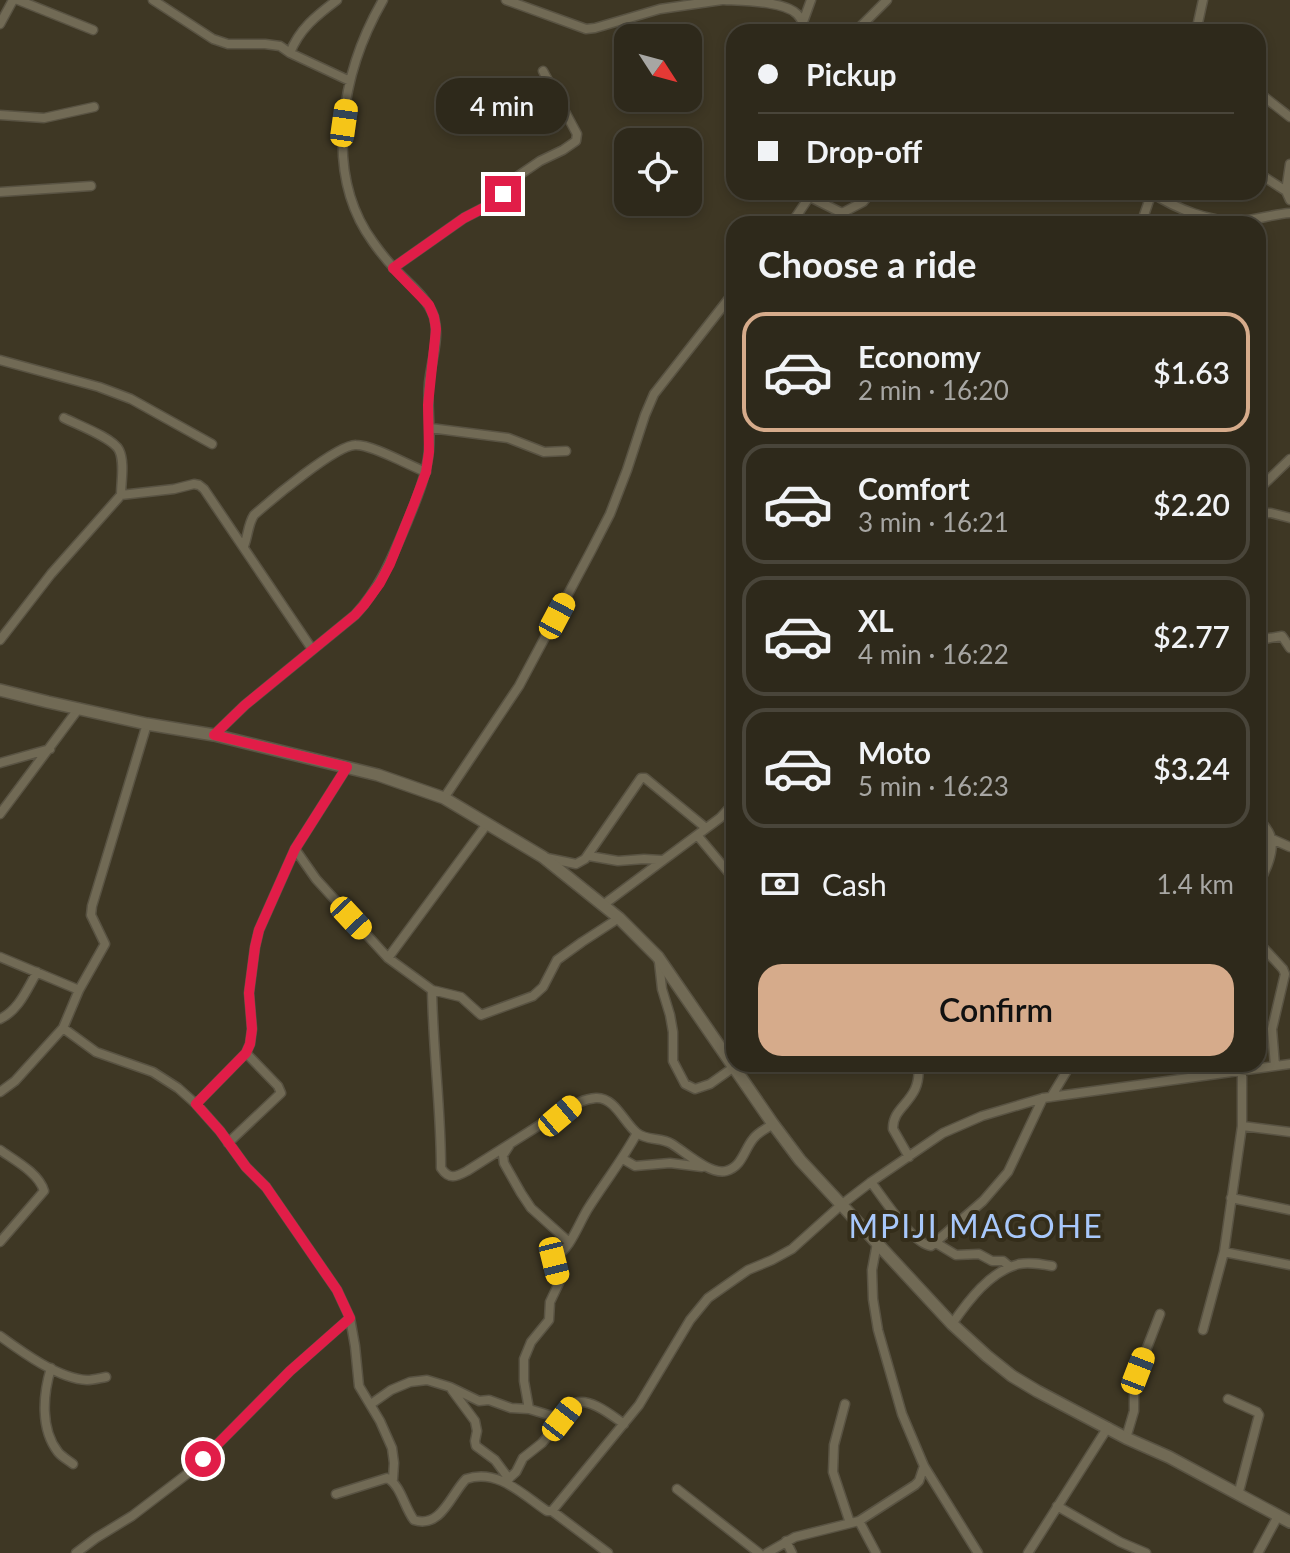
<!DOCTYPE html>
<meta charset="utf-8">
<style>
:root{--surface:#2e291b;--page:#3a3528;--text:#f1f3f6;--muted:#a7a6a3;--line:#49453a;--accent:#d6ab8b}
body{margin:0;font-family:Lato,sans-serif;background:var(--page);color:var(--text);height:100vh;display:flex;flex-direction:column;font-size:30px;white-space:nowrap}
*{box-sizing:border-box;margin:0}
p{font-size:26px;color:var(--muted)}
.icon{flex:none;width:44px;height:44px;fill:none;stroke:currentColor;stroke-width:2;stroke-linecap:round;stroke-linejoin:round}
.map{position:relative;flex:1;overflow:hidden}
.panel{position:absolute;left:726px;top:216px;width:540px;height:856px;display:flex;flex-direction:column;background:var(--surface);border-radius:24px;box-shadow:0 4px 12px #0003,0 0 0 2px var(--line)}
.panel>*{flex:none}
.banner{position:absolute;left:726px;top:24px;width:540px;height:176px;border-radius:24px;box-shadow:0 4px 12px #0003,0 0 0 2px var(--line);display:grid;align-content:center;height:176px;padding:0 32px;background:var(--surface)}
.needle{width:52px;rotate:126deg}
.fabs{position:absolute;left:614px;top:24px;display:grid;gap:16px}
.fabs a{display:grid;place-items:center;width:88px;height:88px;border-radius:16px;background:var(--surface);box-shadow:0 4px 12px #0003,0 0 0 2px var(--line);font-size:40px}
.end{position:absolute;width:36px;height:36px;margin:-18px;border:10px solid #e11d48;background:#fff;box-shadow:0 0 0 4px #fff}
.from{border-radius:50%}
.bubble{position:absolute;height:56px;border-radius:24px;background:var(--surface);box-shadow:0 4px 12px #0003,0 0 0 2px var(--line);font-size:26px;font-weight:600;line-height:56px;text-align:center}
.car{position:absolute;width:24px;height:48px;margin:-24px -12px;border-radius:10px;box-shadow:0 0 6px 2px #0007;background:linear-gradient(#f5c518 24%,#345 0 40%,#f5c518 0 76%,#345 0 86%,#f5c518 0)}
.banner b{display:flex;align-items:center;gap:28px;height:76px;font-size:30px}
.banner b+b{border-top:2px solid var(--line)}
.banner i{width:20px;height:20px;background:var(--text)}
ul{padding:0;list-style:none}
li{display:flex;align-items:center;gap:24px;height:120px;margin:0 16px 12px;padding:0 16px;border:4px solid var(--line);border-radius:24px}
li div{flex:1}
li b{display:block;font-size:30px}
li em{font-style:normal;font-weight:600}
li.on{border-color:var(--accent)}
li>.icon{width:72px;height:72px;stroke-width:1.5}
h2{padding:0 32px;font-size:36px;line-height:96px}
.pay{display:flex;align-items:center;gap:20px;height:88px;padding:0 32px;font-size:30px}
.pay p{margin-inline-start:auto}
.primary-button{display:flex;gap:16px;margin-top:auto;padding:16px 32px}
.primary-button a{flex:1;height:92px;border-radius:24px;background:var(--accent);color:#111;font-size:32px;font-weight:600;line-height:92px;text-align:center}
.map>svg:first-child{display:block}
</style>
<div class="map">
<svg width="1290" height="1553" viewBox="0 0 1290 1553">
<rect width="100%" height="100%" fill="#3e3724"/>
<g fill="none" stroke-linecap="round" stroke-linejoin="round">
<defs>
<path id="street" d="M18 0 93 30
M153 0 213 39 228 44H265L280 46 290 53 350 81
M506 0 586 29 595 28 660 9 722 0
M724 0C743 1 784 1 797 14 802 19 804 25 806 32
M803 22 811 0
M0 24 13 0
M855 32 887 0
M1196 32 1203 0
M290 53C299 29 317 15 337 0
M1258 92 1290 117
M0 115 44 118 94 107
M1290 164 1286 191 1290 200
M1258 173 1286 191
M0 192 91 186
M1152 193C1177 209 1209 222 1240 221 1257 220 1273 214 1290 213
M810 197 842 213 863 202 871 192
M791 224 812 193
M1141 224 1152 192
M393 268 464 218 497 201 515 178 540 161 563 150 576 141 577 134 543 71
M0 360 99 387 131 399 212 444
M64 418C78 425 113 438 119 450 125 462 121 482 121 495
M430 428 508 438 544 452 566 451
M1258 490 1290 459
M1258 513H1271L1290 518
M244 546C248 536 248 524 254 515 271 500 337 444 356 445 373 445 408 465 426 472
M0 640 51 574 121 495 174 489 194 484 199 485 204 489 312 649
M1258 640 1282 636 1290 648
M147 724 92 906 91 915 105 944 79 990 63 1028 96 1052 153 1072 178 1088 196 1104 220 1131 246 1167 266 1187 337 1290 350 1318 355 1346 359 1386 380 1421 392 1448 394 1463 393 1479
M214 735 245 705 355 615C381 587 393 555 408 520 417 498 427 474 429 450 431 428 427 406 429 383 431 362 440 338 434 317 428 298 409 284 396 270 388 262 380 252 373 242 322 172 342 71 383 0
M0 763 50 749
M444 798 519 686 591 551 610 514 627 470 645 415 654 394 734 292
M0 814 79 708
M1258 819C1263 824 1268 829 1270 835 1276 850 1265 872 1258 885
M697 835 734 879
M1272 839 1290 847
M295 849 316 879 388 958 432 990 461 997 481 1015 533 996 543 987 557 960 582 942 619 918
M589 856 618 861 644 859 661 860
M547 858 576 864 585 859 641 778H645L706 828
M603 905 720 818 734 803
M1258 942 1283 969 1285 974 1272 1029 1275 1066
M0 957 79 990
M388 958 487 824
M659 962 662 989 670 1015 673 1032V1061L685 1084 695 1089 710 1084 734 1067
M432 990C433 1050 441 1109 441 1168 449 1180 456 1177 467 1171L546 1121C564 1114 576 1099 596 1098 615 1097 624 1123 637 1133 647 1141 661 1137 672 1144 685 1152 710 1175 726 1171 742 1167 744 1150 753 1139 758 1132 766 1129 773 1124
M0 1019C19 1010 27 989 37 972
M0 1092 15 1081 63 1028
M1051 1097 1071 1064
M196 1104 246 1053 250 1044 252 1029 249 993 255 947 259 930 295 849 347 767
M1242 1126 1290 1132
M228 1143 281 1093 278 1086 246 1053
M509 1146 503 1155 504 1163 521 1193 531 1208 569 1242
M0 1150C14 1160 39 1173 44 1191L0 1242
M909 1157 893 1129C892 1104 923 1102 918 1064
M623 1159 635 1166 670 1163 702 1167
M871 1182C883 1198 913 1244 931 1246L983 1201 1008 1172 1043 1098
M1231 1198 1290 1210
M877 1243 872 1270 873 1299 878 1330 902 1414 924 1466 978 1553
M936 1243 956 1255 979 1254 992 1261H1003L1010 1267
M1224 1252 1290 1265
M952 1324C968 1301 990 1271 1019 1264 1030 1262 1041 1264 1052 1266
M1203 1330 1224 1252 1242 1126V1071
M0 1336C22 1352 59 1379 87 1380 93 1380 100 1378 106 1377
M51 1368C43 1394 40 1429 58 1452 62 1457 68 1460 73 1464
M452 1390 475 1421 477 1431 475 1441 476 1446 495 1460 509 1479
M1228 1399 1257 1412 1259 1415 1238 1495
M371 1404 391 1390 410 1382 427 1380 450 1387 479 1401 489 1400 511 1408 529 1409 562 1419
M845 1404 834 1445 833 1472 850 1523
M529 1409 524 1381V1359L531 1342 549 1320 550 1302 559 1283 554 1258C571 1249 579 1222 589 1207 605 1182 623 1159 637 1133
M1126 1438 1134 1411V1387L1138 1371 1160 1314
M506 1481 516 1472 523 1458 542 1443 575 1403C591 1398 611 1415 624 1424
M677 1489 759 1553
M336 1494 387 1478C401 1485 404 1507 414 1520 441 1529 451 1494 466 1479 498 1468 523 1495 547 1511H552L639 1405 690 1320 708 1298 748 1270 772 1260 792 1249 841 1205 871 1182 943 1133 982 1116 1043 1098 1290 1064
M1057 1506 1120 1542 1146 1553
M552 1511 608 1553
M859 1521 876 1553
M786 1541 792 1553
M76 1553 96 1538 132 1516 191 1471 290 1371 350 1318
M767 1553 795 1537 859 1521 915 1485 919 1481 924 1466
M1028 1553 1108 1427
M1258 1553 1278 1516"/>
<path id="secondary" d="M0 690 48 702 147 724 214 735 378 775 444 798 543 857 619 918 658 957 773 1124 800 1160 952 1324 987 1356 1012 1376 1037 1391 1126 1438 1169 1457 1290 1522"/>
</defs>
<use href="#street" stroke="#595343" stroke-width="11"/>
<use href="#secondary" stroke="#595343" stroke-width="14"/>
<use href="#street" stroke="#716a55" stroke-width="8"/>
<use href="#secondary" stroke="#716a55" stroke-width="11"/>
</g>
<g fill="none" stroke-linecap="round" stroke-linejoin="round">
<path stroke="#e11d48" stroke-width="10" d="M203 1459 290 1371 350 1318 337 1290 266 1187 246 1167 220 1131 196 1104 246 1053 250 1044 252 1029 249 993 255 947 259 930 295 849 347 767 214 735 245 705 355 615 364 605 380 583 390 564 414 504 426 472 429 452 428 405 436 329 434 317 429 305 393 268 464 218 497 201 503 194"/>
</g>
<g text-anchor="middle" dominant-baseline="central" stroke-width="8" stroke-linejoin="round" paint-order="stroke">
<g font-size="32" letter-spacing="2" fill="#a8c8fb" stroke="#342d1a">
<text x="976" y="1225">MPIJI MAGOHE</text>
</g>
</g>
</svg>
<div class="fabs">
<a><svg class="needle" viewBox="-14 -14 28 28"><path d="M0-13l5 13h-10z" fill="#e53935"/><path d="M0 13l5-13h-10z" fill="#a7a6a3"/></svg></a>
<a><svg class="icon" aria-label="locate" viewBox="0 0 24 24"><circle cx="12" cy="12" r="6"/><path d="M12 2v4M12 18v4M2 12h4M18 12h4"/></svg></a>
</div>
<i class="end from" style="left:203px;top:1459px"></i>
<i class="end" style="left:503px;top:194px"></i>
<div class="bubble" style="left:436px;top:78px;width:132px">4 min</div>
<i class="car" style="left:344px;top:123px;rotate:8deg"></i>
<i class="car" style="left:557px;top:616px;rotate:28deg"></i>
<i class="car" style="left:351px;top:918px;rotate:137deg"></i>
<i class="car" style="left:560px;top:1116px;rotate:50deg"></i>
<i class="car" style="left:554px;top:1261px;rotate:166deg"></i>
<i class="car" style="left:1138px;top:1371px;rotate:21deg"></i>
<i class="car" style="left:562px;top:1419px;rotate:38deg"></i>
<div class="banner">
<b><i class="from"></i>Pickup</b>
<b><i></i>Drop-off</b>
</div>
<section class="panel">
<h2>Choose a ride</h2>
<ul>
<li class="on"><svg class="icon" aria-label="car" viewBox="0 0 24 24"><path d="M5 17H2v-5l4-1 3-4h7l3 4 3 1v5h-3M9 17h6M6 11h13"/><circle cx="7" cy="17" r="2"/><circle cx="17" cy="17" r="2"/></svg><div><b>Economy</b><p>2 min · 16:20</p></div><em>$1.63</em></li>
<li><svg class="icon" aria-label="car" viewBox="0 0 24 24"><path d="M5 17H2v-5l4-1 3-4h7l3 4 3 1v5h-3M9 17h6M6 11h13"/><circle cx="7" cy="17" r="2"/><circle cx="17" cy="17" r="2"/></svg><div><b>Comfort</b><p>3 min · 16:21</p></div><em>$2.20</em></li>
<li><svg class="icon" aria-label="car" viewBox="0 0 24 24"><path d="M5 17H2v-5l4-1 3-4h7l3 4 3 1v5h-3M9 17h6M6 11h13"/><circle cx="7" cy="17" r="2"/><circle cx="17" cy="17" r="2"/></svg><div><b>XL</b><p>4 min · 16:22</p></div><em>$2.77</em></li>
<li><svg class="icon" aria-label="car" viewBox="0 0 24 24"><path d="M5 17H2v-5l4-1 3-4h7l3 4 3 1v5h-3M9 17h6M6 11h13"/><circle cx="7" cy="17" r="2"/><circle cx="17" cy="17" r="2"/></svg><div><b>Moto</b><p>5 min · 16:23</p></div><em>$3.24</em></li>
</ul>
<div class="pay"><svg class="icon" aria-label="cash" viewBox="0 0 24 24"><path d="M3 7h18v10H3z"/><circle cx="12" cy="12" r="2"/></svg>Cash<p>1.4 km</p></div>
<div class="primary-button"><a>Confirm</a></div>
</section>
</div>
